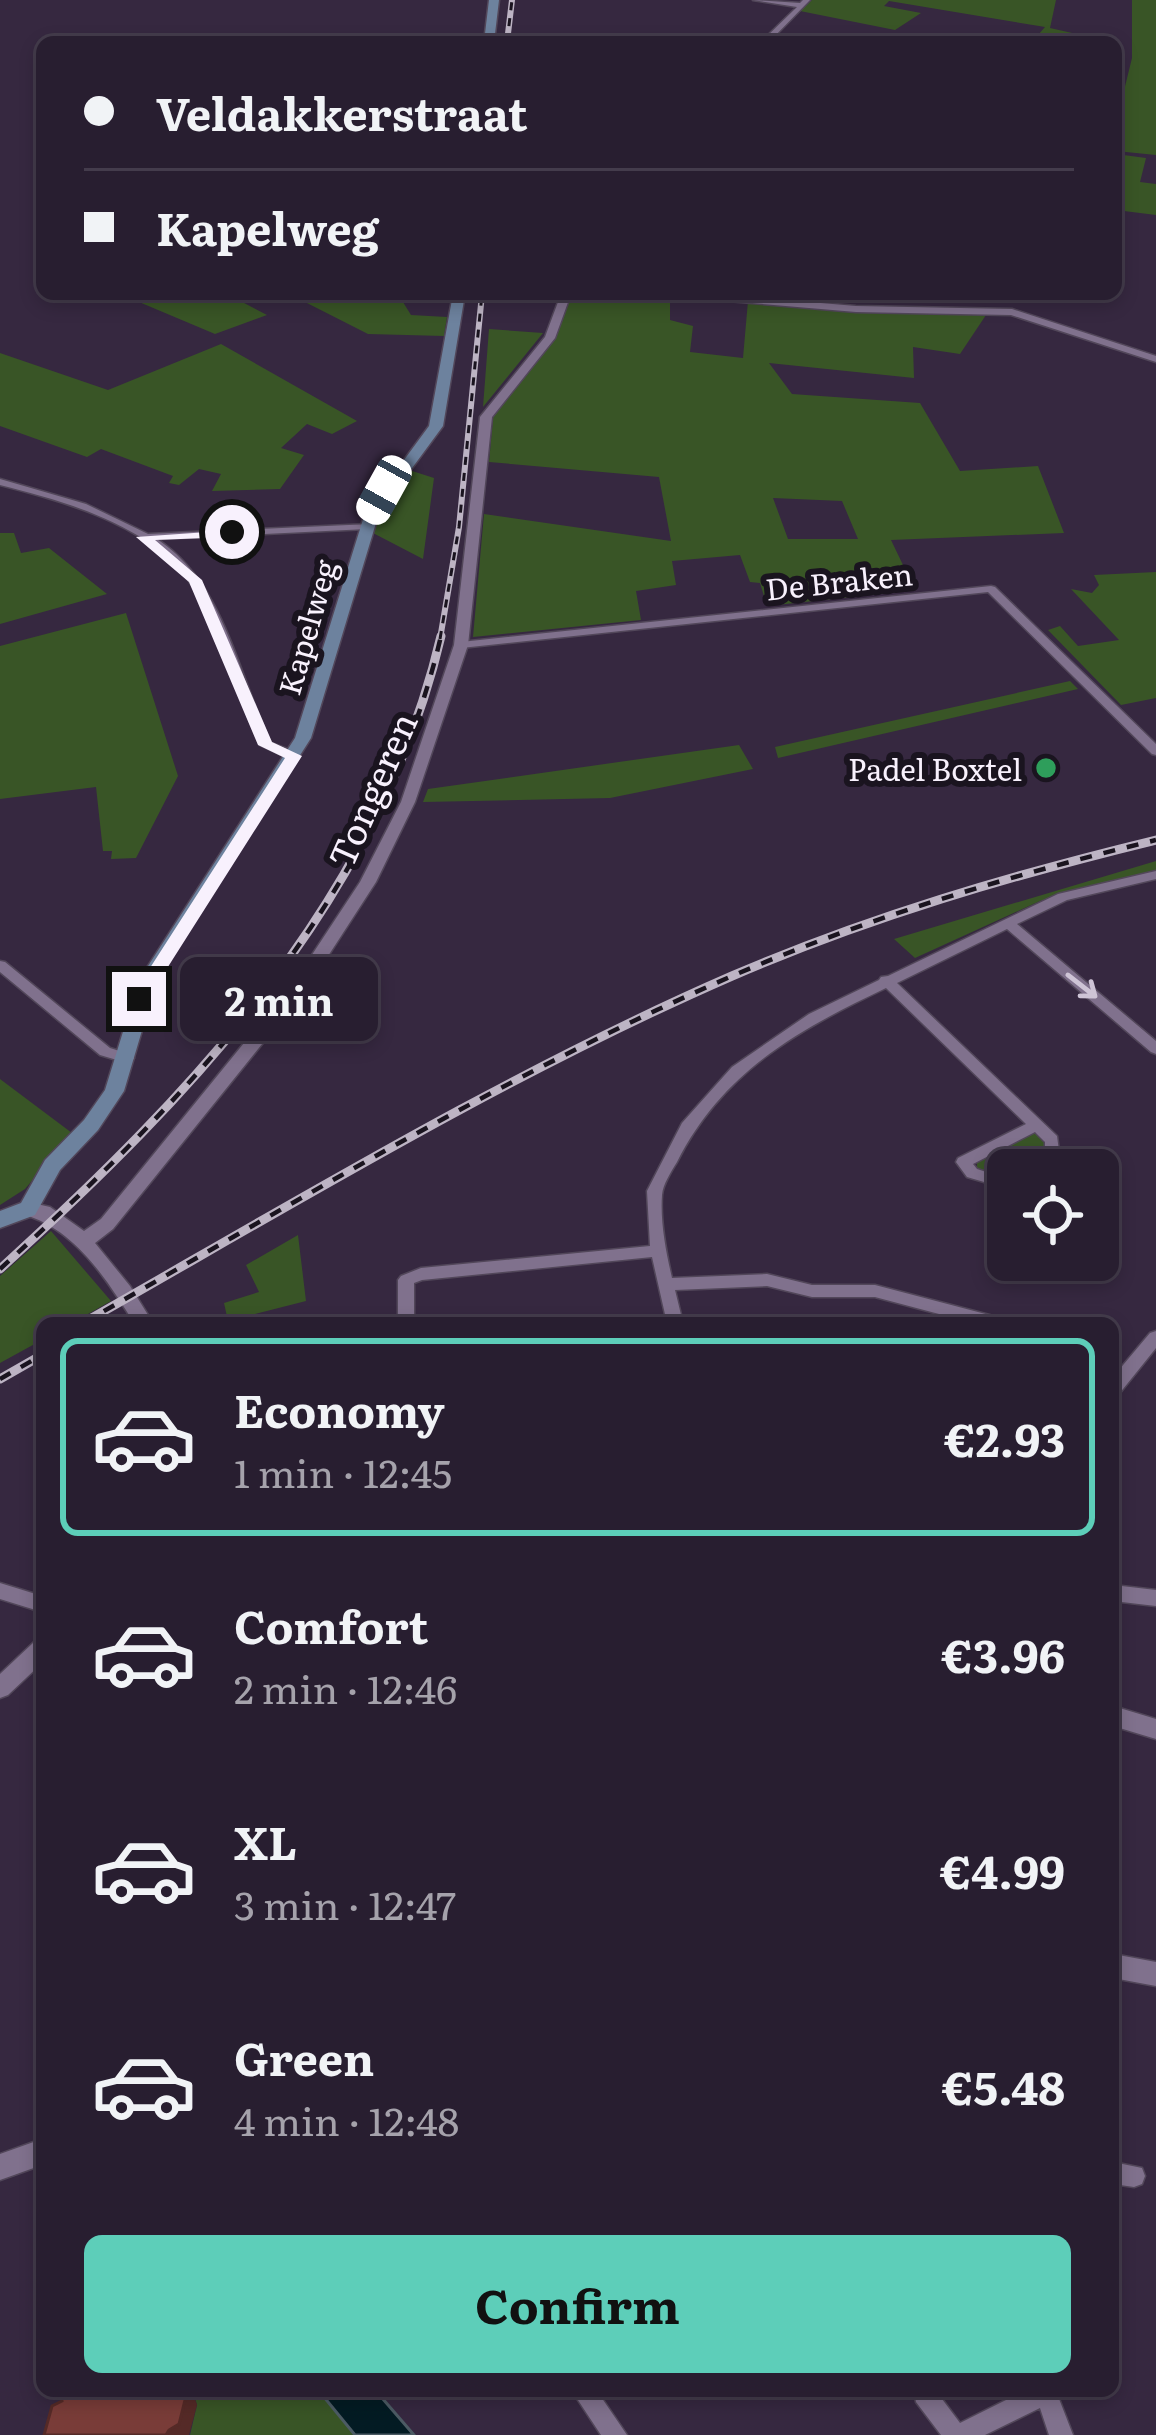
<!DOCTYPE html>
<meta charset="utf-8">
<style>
:root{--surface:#281e30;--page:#342b3c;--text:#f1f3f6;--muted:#a5a2ab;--line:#443c4c;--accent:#5dceb9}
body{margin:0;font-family:Literata,serif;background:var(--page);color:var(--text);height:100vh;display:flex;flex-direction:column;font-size:45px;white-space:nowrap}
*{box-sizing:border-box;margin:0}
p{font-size:39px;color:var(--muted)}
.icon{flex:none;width:66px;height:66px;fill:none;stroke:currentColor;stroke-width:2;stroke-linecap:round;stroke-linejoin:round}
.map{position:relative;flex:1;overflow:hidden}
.panel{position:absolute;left:36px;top:1317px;width:1083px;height:1080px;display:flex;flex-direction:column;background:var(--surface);border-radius:18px;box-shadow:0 6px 18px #0003,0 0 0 3px var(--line)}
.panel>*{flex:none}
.top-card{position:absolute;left:36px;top:36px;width:1086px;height:264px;border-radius:18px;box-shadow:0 6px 18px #0003,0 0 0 3px var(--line);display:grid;align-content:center;height:264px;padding:0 48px;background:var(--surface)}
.buttons{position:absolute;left:987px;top:1149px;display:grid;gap:24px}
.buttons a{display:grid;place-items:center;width:132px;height:132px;border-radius:18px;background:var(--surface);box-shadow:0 6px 18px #0003,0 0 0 3px var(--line);font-size:60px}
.end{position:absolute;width:54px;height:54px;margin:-27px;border:15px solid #f8f1fd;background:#111;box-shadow:0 0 0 6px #111}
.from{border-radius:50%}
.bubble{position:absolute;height:84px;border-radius:18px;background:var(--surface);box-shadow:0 6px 18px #0003,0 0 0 3px var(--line);font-size:39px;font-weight:700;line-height:84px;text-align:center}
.car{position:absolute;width:36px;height:72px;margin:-36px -18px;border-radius:15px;box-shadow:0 0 9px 3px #0007;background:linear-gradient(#fff 24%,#345 0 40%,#fff 0 76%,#345 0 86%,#fff 0)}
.top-card b{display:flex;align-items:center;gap:42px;height:114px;font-size:45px}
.top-card b+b{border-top:3px solid var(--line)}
.top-card i{width:30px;height:30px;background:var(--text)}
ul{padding:21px 0 0;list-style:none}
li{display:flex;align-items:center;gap:36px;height:198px;margin:0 24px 18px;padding:0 24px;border:6px solid transparent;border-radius:18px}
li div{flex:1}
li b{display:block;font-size:45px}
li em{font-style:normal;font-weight:700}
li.on{border-color:var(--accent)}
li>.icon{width:108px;height:108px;stroke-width:1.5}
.cta{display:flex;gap:24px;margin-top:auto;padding:24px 48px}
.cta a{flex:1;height:138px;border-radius:18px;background:var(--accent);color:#111;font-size:48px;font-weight:700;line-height:138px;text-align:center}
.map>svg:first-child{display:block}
</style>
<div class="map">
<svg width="1156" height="2435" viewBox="0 0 1156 2435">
<rect width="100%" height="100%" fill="#362840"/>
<path fill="#395526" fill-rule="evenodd" d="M812 0H1056L1050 28 1112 42H1032L1045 27 889 1 884 6 921 13 895 30 800 11Z
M1132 0H1156V155L1116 151V123L1132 58Z
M1116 154 1146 158 1140 182 1156 184V215L1116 210Z
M120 294H227L267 315 215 334Z
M356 294H398L411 315 447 317 444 336 368 334 301 300Z
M570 299 670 300V320L693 326 690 352 743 358 748 301 988 312 960 354 913 347 914 378 769 363 792 394 920 403 960 471 1038 466 1064 533 891 540 915 590 767 606 760 583 750 582 740 555 672 561 676 585 636 591 641 620 473 637 484 514 671 541 659 477 489 462 494 408 552 342ZM773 498 842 501 858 539H788Z
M489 329 543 333 483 407Z
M221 344 357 421 332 434 307 424 281 448 304 455 280 489 212 491 221 474 199 469 179 485 169 483 173 476 101 449 87 457 0 426V353L108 390Z
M406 469 434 478 423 559 373 533 380 509Z
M0 533H14L21 553 49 548 107 594 0 624Z
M1156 572V698L1121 705 1048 630 1060 626 1078 646 1119 640 1071 589 1092 593 1099 585 1094 575Z
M126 613 178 776 136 858 111 859 112 851H103L96 787 0 799V646Z
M1070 681 1078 689 778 758 775 747Z
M739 745 753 769 610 798 423 802 428 789Z
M1156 861V870L1040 901 915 958 894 939Z
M0 1079 72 1133 25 1189 0 1205Z
M1033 1133 1046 1138 1048 1149 1029 1170H1008V1179L977 1168V1158Z
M51 1231 111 1301 72 1323H42V1340L0 1363V1276Z
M298 1235 306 1301 228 1321 224 1303 259 1292 246 1265Z
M193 2391H319L355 2435H190L197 2405Z"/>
<path fill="#031b23" stroke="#4c5b64" stroke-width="3" d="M319 2391H376L414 2435H355Z"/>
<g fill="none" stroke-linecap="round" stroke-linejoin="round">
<defs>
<path id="minor" d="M753 0 800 3 803 0H810L769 42H761L797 7Z
M563 294H716L856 306 1012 309 1156 356V362L1011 315 856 312 716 300 566 299 562 296Z
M0 479 86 504 148 534 371 524 372 526 367 529 157 539C225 584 237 674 271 743L298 753V759H290L260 745C236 695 224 639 196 592 160 528 68 502 0 485Z
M991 586 995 587 1156 744V755L1152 754 988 592 461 648 455 645 461 642Z
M1156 871V879L1067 900 1017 924 1156 1041V1054L1151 1052 1007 929 897 983 1057 1136 1059 1151 1044 1170H1028L1045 1150V1142L1035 1132 973 1164 977 1169 1008 1179V1189L967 1177 956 1162 958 1158 1026 1124 886 988C798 1030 723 1071 677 1162 671 1172 663 1184 662 1195 660 1222 666 1252 672 1278L767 1274 812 1285H875L997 1317 1003 1319 1005 1323H973L875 1297H812L767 1286 675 1290 683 1323H667L652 1257 422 1280 414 1283V1323H398V1280L401 1276 421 1268 650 1246 647 1191 682 1123 732 1067 809 1014 879 980 881 977 888 976 1058 894Z
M0 961 5 962 110 1048 132 1055 134 1058 132 1061 127 1063 100 1055 0 972Z
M1156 1331V1348L1119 1394 1113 1396V1377L1150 1333Z
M0 1583 42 1596V1612L0 1599Z
M1113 1585 1156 1590V1606L1113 1601Z
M1113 2162 1142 2168 1145 2176 1142 2184 1134 2187 1113 2184Z
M572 2391H597L627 2435H601Z
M914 2391H936L960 2423 1024 2391H1056L1073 2435H1049L1040 2408 985 2435H941L916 2402Z"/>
<path id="tertiary" d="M561 294H571L555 338 492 417 468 645 415 802 376 882 308 987 113 1229 95 1243 130 1286 153 1323H134C106 1278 74 1228 22 1214L19 1209 28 1202 50 1207 84 1231 101 1219 296 979 360 882 401 802 454 645 480 417 545 337Z
M42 1639V1663L8 1695 0 1698V1674L34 1642Z
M1113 1706 1156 1719V1739L1113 1726Z
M1113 1954 1156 1962V1986L1113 1978Z
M42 2139V2165L0 2180V2154Z"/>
<path id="secondary" d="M489 0H499L494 42H484Z
M453 294H465L443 426 379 513 311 738 157 980 124 1091 98 1130 60 1170 35 1215 0 1228V1211L21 1203 45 1160 84 1120 105 1090 139 980 295 738 365 513 429 426Z"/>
</defs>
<use href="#minor" stroke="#52475a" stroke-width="3"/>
<use href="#tertiary" stroke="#52475a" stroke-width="3"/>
<use href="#secondary" stroke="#52475a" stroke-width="3"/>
<use href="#minor" fill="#80718d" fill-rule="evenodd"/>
<use href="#tertiary" fill="#80718d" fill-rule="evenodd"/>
<use href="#secondary" fill="#6d829e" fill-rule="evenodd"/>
<defs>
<path id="rail-far1" d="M507 42 512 0
M440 639 459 527 482 294"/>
<path id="rail" d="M0 1269C193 1094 380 897 441 636
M83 1323C296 1202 507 1074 732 976 869 917 1012 875 1156 840
M0 1379 42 1355"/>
</defs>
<use href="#rail-far1" stroke="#bdb4c4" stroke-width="6"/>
<use href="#rail" stroke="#bdb4c4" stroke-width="9"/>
<use href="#rail-far1" stroke="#1a141f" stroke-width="3" stroke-dasharray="8" stroke-linecap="butt"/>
<use href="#rail" stroke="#1a141f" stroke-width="4.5" stroke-dasharray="12" stroke-linecap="butt"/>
</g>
<path fill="#552a27" d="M186 2391H192L197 2405 189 2435H166Z"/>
<path fill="#793c38" stroke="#552a27" stroke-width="3" d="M60 2391H186L187 2392 179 2424 169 2430 166 2435H44L52 2406 62 2401Z"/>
<defs><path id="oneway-shaft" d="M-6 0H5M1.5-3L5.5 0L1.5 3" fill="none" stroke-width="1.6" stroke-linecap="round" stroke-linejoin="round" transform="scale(3)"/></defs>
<use stroke="#cec4d6" href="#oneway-shaft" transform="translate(1082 986) rotate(38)"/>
<path fill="#f8f1fd" d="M237 530 232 537 155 540 202 580 272 742 302 756 145 1003 139 1005 130 999 285 758 258 745 189 582 136 537Z"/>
<circle fill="#2e9e5b" stroke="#1a141f" stroke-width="4.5" cx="1046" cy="768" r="12"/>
<g text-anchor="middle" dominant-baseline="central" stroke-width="12" stroke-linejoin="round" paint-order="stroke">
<g font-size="30" fill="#f8f1fd" stroke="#1a141f">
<text transform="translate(839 580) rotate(-6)">De Braken</text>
<text transform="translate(306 627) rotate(-74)">Kapelweg</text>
</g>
<g font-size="30" fill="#f8f1fd" stroke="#1a141f" text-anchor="end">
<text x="1022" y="768">Padel Boxtel</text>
</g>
<g font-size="36" fill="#f8f1fd" stroke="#1a141f">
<text transform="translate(371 789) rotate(-66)">Tongeren</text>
</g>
</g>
</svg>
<div class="buttons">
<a><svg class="icon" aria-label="locate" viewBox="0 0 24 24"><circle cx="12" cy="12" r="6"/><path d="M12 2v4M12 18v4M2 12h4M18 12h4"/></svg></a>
</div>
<i class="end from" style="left:232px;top:532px"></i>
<i class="end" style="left:139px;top:999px"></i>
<div class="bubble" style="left:180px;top:957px;width:198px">2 min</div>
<i class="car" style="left:384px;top:490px;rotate:209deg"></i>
<div class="top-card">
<b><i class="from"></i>Veldakkerstraat</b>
<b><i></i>Kapelweg</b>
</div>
<section class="panel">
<ul>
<li class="on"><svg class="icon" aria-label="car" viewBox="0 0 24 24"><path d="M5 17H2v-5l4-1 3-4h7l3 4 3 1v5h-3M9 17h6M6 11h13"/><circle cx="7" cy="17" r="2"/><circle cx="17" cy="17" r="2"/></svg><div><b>Economy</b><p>1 min · 12:45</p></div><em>€2.93</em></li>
<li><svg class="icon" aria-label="car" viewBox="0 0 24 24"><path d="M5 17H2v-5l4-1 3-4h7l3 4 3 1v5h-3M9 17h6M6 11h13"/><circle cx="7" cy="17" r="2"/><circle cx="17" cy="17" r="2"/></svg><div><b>Comfort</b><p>2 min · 12:46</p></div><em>€3.96</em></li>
<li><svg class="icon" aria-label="car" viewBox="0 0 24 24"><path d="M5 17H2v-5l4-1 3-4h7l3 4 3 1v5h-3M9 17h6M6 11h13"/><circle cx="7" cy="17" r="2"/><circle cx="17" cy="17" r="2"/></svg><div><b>XL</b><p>3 min · 12:47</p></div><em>€4.99</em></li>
<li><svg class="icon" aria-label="car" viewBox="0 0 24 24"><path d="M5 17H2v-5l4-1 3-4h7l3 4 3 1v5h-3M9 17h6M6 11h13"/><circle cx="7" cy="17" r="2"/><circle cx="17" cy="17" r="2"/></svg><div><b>Green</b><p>4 min · 12:48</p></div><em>€5.48</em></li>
</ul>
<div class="cta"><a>Confirm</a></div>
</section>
</div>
